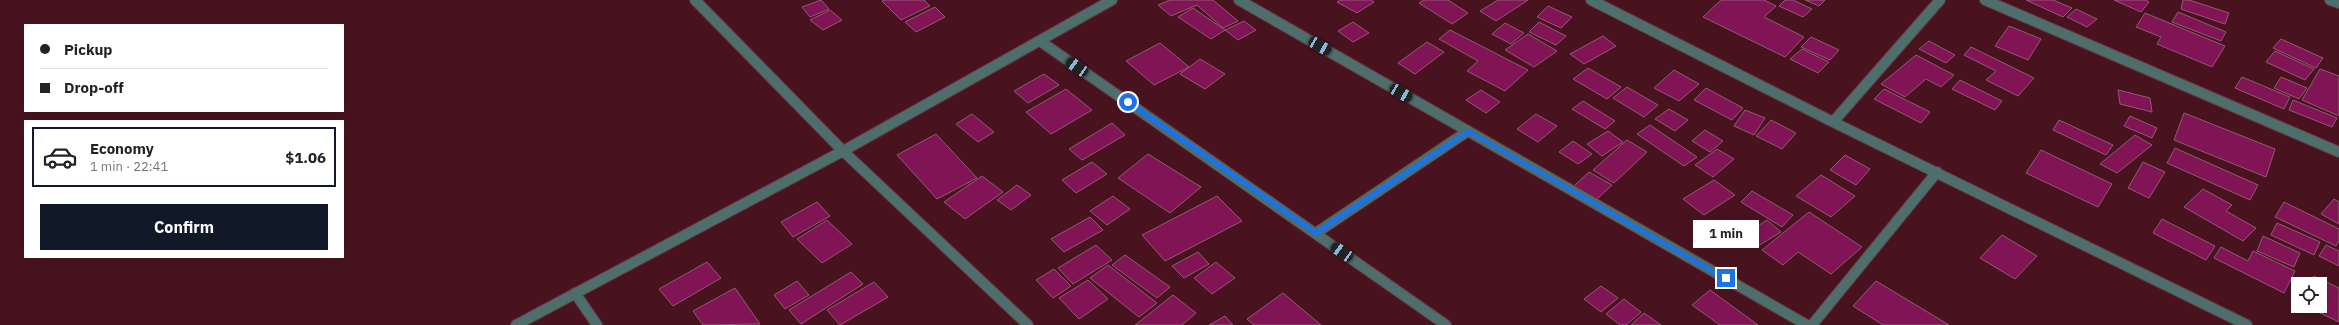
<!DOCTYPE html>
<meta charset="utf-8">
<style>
:root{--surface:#fff;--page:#f6f6f6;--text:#222;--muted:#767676;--line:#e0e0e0;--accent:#111827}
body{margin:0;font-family:"IBM Plex Sans",sans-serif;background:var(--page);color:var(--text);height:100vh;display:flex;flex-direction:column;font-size:15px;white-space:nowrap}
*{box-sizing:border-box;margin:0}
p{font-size:13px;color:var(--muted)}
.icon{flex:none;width:22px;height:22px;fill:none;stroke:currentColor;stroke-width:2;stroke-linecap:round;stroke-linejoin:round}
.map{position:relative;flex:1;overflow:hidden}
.panel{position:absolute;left:24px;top:120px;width:320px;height:138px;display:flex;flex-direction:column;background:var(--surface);border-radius:0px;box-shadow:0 4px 16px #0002}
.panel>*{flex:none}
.banner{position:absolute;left:24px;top:24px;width:320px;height:88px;border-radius:0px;box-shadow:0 4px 16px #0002;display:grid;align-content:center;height:88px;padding:0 16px;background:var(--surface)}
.tools{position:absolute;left:2291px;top:277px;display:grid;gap:8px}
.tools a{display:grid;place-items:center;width:36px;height:36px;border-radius:0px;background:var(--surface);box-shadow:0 4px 16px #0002;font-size:20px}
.end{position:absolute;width:18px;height:18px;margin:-9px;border:5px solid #1a73e8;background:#fff;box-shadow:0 0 0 2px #fff}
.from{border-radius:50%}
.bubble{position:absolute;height:28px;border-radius:0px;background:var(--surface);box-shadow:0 4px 16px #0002;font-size:13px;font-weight:700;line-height:28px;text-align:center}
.car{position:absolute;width:12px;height:24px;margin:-12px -6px;border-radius:5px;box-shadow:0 0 3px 1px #0007;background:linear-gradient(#222 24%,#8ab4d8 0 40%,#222 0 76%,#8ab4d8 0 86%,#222 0)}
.banner b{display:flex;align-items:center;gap:14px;height:38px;font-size:15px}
.banner b+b{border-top:1px solid var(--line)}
.banner i{width:10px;height:10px;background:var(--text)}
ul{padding:7px 0 0;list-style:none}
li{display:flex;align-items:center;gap:12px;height:60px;margin:0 8px 6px;padding:0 8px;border:2px solid transparent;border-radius:0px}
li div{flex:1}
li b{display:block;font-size:15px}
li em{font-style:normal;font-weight:700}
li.active{border-color:var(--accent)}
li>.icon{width:36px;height:36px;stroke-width:1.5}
.primary-button{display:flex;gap:8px;margin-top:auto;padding:8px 16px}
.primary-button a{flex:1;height:46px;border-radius:0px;background:var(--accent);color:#fff;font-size:16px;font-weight:700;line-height:46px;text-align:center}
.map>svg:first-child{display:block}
</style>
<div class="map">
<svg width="2339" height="325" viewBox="0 0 2339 325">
<rect width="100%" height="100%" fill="#48131f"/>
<path fill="#811455" stroke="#925a74" d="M821 0 829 9 810 17 802 7Z
M884 0H924L930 6 901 20 882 1Z
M1170 0H1213L1238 21 1223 28 1197 5 1171 16 1158 5Z
M1341 0H1371L1374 2 1357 13 1337 2Z
M1424 0H1448L1468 13 1452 24 1419 3Z
M1498 0H1528L1496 21 1480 11Z
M1721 0H1764L1776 6 1764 17 1804 37 1785 57 1703 17Z
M1785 0H1793L1812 9 1803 17 1779 6Z
M1805 0H1825L1819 6Z
M2026 0H2053L2072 8 2063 17Z
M2114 0H2145L2149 2 2141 12Z
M2183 0H2189L2229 13 2225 24 2181 9Z
M1548 6 1572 17 1561 28 1537 17Z
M935 7 945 17 916 32 905 22Z
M1193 8 1225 30 1211 39 1178 17Z
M2076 9 2097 19 2087 27 2067 17Z
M830 10 842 20 823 30 810 20Z
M2178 12 2226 32 2221 41 2172 22Z
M2145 13 2225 46 2212 67 2157 44 2161 37 2136 27Z
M1244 21 1256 30 1238 40 1225 30Z
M1353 22 1369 33 1353 42 1338 31Z
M1539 22 1566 36 1556 45 1529 32Z
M1505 23 1524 33 1511 44 1492 34Z
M2009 26 2041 39 2028 60 1995 46Z
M1450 30 1528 70 1505 91 1467 71 1478 61 1439 39Z
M1528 34 1557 51 1534 67 1505 50Z
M1603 36 1616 46 1584 64 1570 54Z
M1811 37 1839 50 1830 60 1801 47Z
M2281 39 2323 58 2316 68 2273 48Z
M1929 41 1955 55 1946 63 1919 49Z
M1427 42 1444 52 1415 74 1398 63Z
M1160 43 1189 67 1154 85 1126 61Z
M1971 47 2034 78 2018 96 1986 80 1996 71 1964 55Z
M1802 49 1829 62 1818 73 1790 59Z
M2275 51 2314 69 2305 80 2266 62Z
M1916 55 1954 75 1941 87 1926 79 1905 97 1881 84Z
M1200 59 1225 74 1205 89 1180 74Z
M1588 68 1621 87 1607 99 1573 79Z
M2320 69 2339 76V116L2302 100Z
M1674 70 1699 84 1679 101 1654 88Z
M1044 74 1059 85 1028 103 1014 91Z
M2242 77 2290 97 2284 109 2235 88Z
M2281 77 2307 88 2299 99 2274 88Z
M1960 80 2002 101 1995 110 1952 89Z
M1627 87 1658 105 1644 117 1613 98Z
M1706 88 1743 108 1732 120 1694 100Z
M1066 89 1092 110 1051 134 1026 112Z
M1884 89 1930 112 1921 123 1874 99Z
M1481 90 1500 102 1486 113 1466 100Z
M2118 90 2150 98 2152 112 2120 104Z
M2293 100 2337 118 2332 127 2289 110Z
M1583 101 1615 121 1605 129 1572 109Z
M1669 109 1688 120 1675 131 1655 119Z
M1745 110 1765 118 1754 135 1734 126Z
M2184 113 2275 149 2266 177 2174 140Z
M972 114 994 132 978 142 956 124Z
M1536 114 1557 126 1538 142 1517 129Z
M2130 116 2157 128 2152 138 2124 126Z
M1771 120 1796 133 1782 149 1756 136Z
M2059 120 2113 145 2106 155 2053 130Z
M1112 123 1125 135 1082 160 1069 149Z
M1650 125 1697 157 1684 166 1637 134Z
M1705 130 1723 141 1710 152 1692 141Z
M1608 131 1623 142 1602 156 1587 144Z
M936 134 977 178 937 199 897 155Z
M2135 135 2152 145 2117 173 2100 164Z
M1627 140 1647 152 1614 183 1593 170Z
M1573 141 1592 154 1578 164 1559 152Z
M2175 148 2258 185 2250 200 2167 163Z
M1717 149 1734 159 1713 177 1695 165Z
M2041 150 2112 184 2098 207 2026 173Z
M1148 154 1201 187 1170 213 1118 178Z
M1845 155 1870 169 1856 185 1830 170Z
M1092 162 1107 174 1076 193 1062 180Z
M2143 162 2165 172 2149 198 2128 188Z
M1589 172 1612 185 1596 200 1574 186Z
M1821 175 1855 196 1831 217 1796 196Z
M982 176 1003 192 965 219 944 202Z
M1714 180 1735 195 1704 215 1683 199Z
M1017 185 1031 195 1011 210 997 200Z
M2203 189 2232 205 2226 211 2256 228 2243 241 2184 207Z
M1752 191 1793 215 1782 227 1741 202Z
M1113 196 1130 209 1107 225 1090 211Z
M1217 196 1242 221 1165 261 1142 235Z
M2334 199 2339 202V224L2321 214Z
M817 202 830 216 793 237 781 222Z
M2284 202 2339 229V240L2336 246 2275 217Z
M1809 212 1862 247 1831 274 1798 252 1783 265 1762 250Z
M1090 217 1103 230 1064 252 1051 239Z
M2162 219 2215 246 2206 260 2153 233Z
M827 220 852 244 822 263 797 239Z
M1767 220 1781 232 1758 246 1744 235Z
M2277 223 2320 242 2314 255 2271 235Z
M2002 235 2037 256 2015 279 1980 258Z
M2263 236 2300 253 2294 267 2257 251Z
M1096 245 1112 260 1073 284 1058 268Z
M2326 245 2339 251V266L2319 256Z
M2221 247 2248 261 2253 251 2295 271 2284 293 2214 258Z
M1198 252 1209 264 1184 278 1172 266Z
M1125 255 1170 287 1157 298 1112 265Z
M707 262 721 278 673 306 659 289Z
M1216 262 1235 278 1212 294 1194 278Z
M1108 265 1157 303 1139 317 1090 278Z
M1054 269 1071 286 1053 298 1036 280Z
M851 272 863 284 801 324 789 310Z
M2314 276 2339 288V322L2305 306H2320V284H2311Z
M1088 280 1108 299 1079 319 1059 298Z
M797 281 809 295 785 309 774 295Z
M1876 281 1949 325H1883L1853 306Z
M874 282 888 297 840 325 827 310Z
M1601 286 1618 298 1601 312 1584 299Z
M735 288 760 324 703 325 693 311Z
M1710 290 1758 325H1720L1692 305Z
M1283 293 1321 325H1254L1247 319Z
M1173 295 1196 313 1182 325H1135Z
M1624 299 1641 312 1626 325H1620L1606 314Z
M1644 313 1661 325H1631Z
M1225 316 1233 325H1209Z"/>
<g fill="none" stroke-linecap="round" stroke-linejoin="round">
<defs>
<path id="minor" d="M695 0 843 151 1028 325
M1239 0 1807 325
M1591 0 1833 122 2247 325
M1985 0 2339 152
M2330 0 2339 3
M1040 41 1446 325
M1833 122 1940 0
M1316 233 1468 131
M575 293 597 325
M516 325 843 151 1112 0
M1812 325 1937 172"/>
</defs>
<use href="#minor" stroke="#65333e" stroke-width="12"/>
<use href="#minor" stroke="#4e6e6b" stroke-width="10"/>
</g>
<path fill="#1a73e8" d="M1125 100H1130L1316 230 1468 129 1729 278 1723 280 1469 134 1316 236 1125 103Z"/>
</svg>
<div class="tools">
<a><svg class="icon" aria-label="locate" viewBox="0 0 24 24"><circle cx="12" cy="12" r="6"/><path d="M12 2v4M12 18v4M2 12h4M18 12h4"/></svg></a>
</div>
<i class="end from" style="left:1128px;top:102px"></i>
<i class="end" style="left:1726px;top:278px"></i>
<div class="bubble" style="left:1693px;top:220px;width:66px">1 min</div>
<i class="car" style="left:1320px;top:46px;rotate:120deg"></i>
<i class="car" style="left:1077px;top:67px;rotate:305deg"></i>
<i class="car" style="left:1401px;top:93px;rotate:120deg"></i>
<i class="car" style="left:1342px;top:252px;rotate:305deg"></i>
<div class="banner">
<b><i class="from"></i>Pickup</b>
<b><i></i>Drop-off</b>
</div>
<section class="panel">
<ul>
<li class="active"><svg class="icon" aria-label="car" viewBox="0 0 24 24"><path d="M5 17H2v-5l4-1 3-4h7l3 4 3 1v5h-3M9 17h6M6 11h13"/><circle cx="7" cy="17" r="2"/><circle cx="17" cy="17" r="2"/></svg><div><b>Economy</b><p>1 min · 22:41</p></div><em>$1.06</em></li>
</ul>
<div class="primary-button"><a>Confirm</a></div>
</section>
</div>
